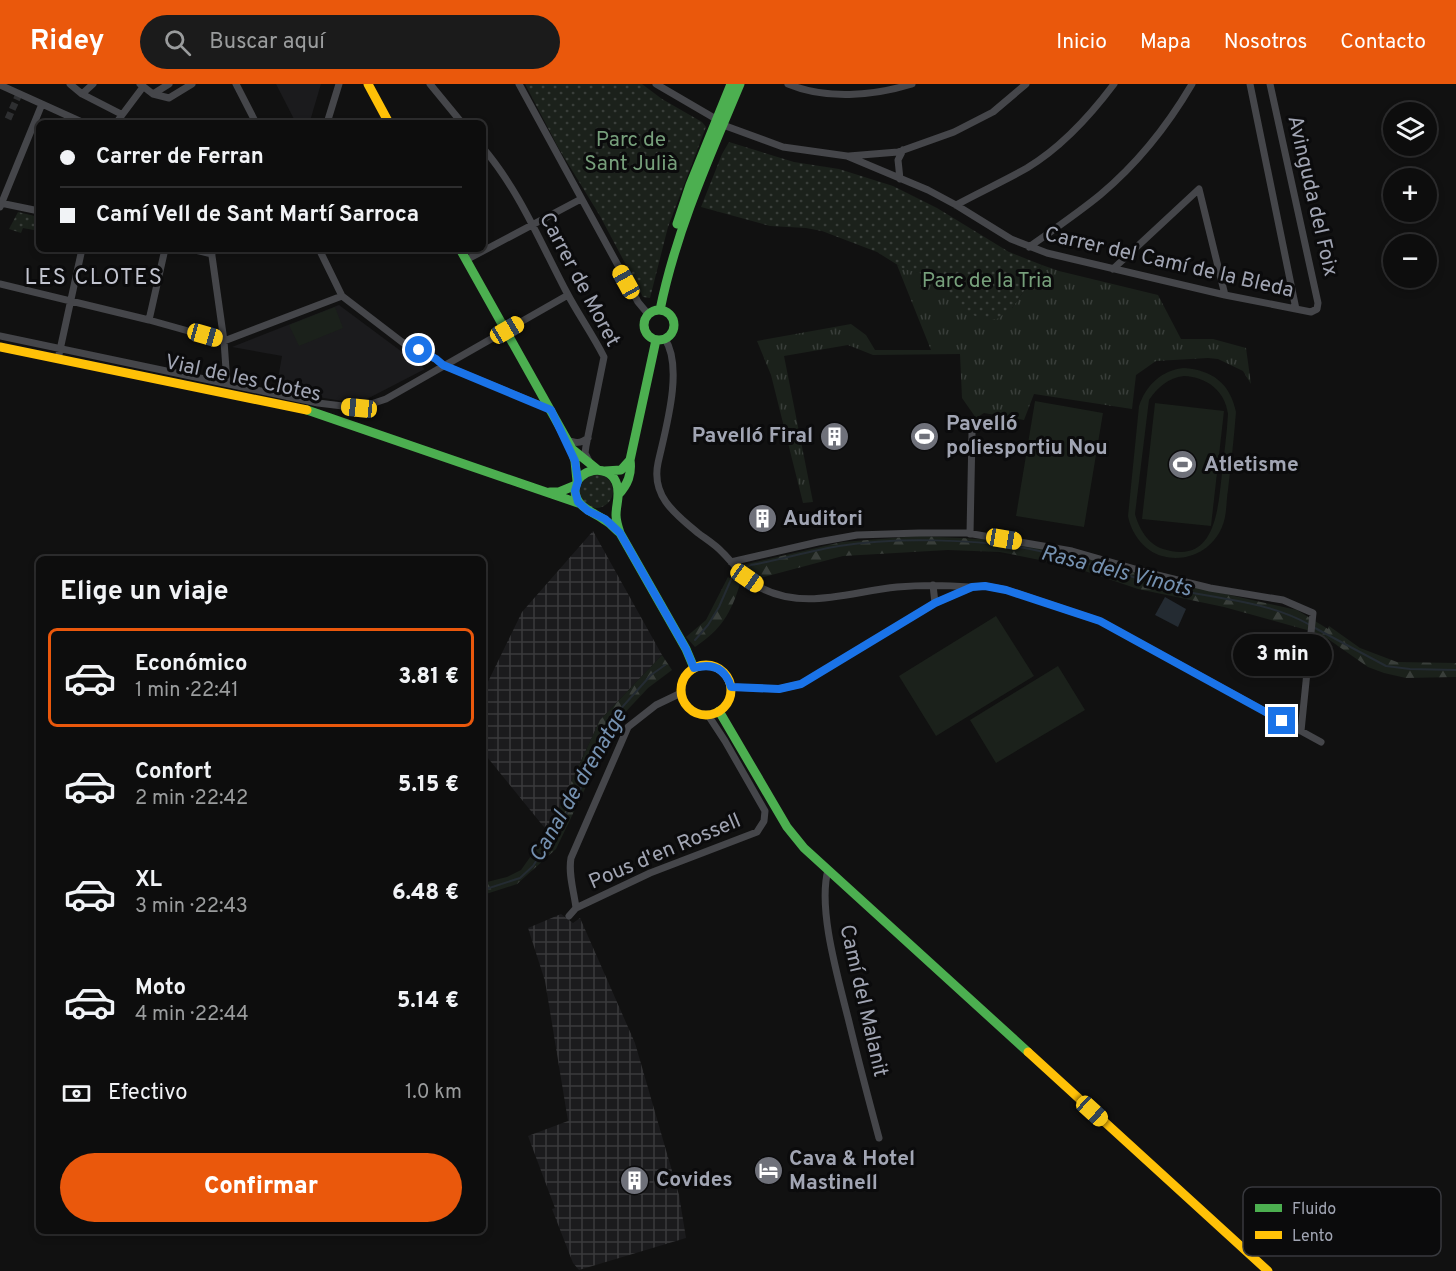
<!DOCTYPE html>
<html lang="es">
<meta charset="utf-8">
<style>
:root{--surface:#0d0d0d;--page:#1b1b1b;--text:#f1f3f6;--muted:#9a9c9d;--line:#2d2d2e;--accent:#ea580c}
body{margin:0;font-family:Overpass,sans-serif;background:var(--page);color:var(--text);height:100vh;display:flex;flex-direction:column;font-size:22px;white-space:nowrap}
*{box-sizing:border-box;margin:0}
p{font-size:20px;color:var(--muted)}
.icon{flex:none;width:33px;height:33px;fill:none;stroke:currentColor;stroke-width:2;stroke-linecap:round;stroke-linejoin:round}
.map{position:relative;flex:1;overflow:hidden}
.sheet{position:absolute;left:36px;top:472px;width:450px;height:678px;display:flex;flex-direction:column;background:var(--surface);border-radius:9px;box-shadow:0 3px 9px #0003,0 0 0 2px var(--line)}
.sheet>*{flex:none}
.guide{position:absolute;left:36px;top:36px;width:450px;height:132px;border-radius:9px;box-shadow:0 3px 9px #0003,0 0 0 2px var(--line);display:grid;align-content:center;height:132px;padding:0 24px;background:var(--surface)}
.buttons{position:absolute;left:1383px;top:18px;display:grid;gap:12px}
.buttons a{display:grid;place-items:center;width:54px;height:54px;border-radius:50%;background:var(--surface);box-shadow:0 3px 9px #0003,0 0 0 2px var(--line);font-size:30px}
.end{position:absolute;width:27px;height:27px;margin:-14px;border:8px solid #1a73e8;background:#fff;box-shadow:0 0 0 3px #fff}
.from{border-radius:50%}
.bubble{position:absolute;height:42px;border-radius:21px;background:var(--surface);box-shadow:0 3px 9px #0003,0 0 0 2px var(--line);font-size:20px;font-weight:800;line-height:42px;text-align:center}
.car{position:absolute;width:18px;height:36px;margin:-18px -9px;border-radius:8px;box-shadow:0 0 4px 2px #0007;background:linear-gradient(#f5c518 24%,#345 0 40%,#f5c518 0 76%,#345 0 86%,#f5c518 0)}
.guide b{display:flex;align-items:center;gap:21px;height:57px;font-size:22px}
.guide b+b{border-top:2px solid var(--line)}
.guide i{width:15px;height:15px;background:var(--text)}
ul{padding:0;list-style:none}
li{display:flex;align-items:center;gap:18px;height:99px;margin:0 12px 9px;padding:0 12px;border:3px solid transparent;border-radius:9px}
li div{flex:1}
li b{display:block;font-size:22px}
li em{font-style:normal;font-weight:800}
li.active{border-color:var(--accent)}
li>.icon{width:54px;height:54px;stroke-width:1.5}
h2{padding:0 24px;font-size:27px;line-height:72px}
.pay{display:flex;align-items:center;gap:15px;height:66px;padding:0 24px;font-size:22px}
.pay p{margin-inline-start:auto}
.action{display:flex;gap:12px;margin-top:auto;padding:12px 24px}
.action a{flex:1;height:69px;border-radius:36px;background:var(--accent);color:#fff;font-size:24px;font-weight:800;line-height:69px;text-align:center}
header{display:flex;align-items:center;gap:36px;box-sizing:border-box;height:84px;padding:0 30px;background:var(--accent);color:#fff}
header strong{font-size:28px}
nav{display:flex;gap:33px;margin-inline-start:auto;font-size:21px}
.search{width:420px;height:54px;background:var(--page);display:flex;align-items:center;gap:15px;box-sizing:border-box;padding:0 21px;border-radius:33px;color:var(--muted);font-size:22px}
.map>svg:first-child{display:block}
</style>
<header>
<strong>Ridey</strong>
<div class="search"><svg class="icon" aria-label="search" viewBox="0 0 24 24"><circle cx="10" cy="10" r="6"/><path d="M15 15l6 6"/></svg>Buscar aquí</div>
<nav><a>Inicio</a><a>Mapa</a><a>Nosotros</a><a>Contacto</a></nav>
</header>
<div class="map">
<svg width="1456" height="1187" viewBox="0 0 1456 1187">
<defs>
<pattern id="industrial-grid" width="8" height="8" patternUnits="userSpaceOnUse" patternTransform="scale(1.5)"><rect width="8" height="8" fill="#1b1b1d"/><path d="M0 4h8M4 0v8" fill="none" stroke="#39393b"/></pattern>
<pattern id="grass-tufts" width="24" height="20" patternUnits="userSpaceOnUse" patternTransform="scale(1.5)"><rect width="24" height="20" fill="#1b211b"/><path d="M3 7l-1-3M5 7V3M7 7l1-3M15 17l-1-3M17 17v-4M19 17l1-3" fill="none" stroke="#393e3a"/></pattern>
<pattern id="forest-firs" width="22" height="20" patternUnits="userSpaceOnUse" patternTransform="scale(1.5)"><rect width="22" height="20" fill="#1b211b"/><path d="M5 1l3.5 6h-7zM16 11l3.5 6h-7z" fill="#393e3a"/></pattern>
<pattern id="park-dots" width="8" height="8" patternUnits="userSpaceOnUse" patternTransform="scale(1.5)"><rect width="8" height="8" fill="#1b211b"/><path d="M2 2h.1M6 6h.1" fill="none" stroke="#393e3a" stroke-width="1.8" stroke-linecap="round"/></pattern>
</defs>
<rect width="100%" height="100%" fill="#111"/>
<path fill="#1b1b1d" d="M276 0H321L310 37 296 39Z
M339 221 425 285 365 316 348 318 276 306 282 272 232 263Z"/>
<path fill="url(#industrial-grid)" d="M593 447 662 571 600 636 548 748 483 668V608L522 528Z
M561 830 573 839 580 834 635 959 679 1111 686 1154 579 1186 573 1179 552 1125 555 1124 528 1052 568 1037 545 897 528 844Z"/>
<path fill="url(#grass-tufts)" d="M897 181 922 190 939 201 950 210 1012 224 1042 181 1059 187 1158 211 1181 255H1213L1246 264 1251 300 1243 287 1218 275 1208 274 1156 277 1136 291 1132 325 1034 310 1024 336 984 329 976 334 962 314 960 270 873 271 848 261 784 272 813 418 803 419 771 291 757 257 851 240 866 251 875 266H931Z"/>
<path fill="url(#forest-firs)" d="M918 452 981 455 1048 465 1212 507 1297 526 1328 545 1329 542 1360 564 1397 578 1456 579V593L1406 594 1384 589 1368 583 1328 555 1307 546 1224 523 1138 505 1070 482 1000 468 948 466 843 472 756 495 746 488 742 481 842 458Z
M728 493 740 500C731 529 721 546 695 563L686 553 706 536Z
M662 571 672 586 648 604 618 636 556 765 517 800 483 811V799L507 793 521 786 548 748 600 636Z"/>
<path fill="url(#park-dots)" d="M525 0H642L662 15 702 38 706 43 668 143 650 214 643 213 600 132 559 65Z
M729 58 794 78 839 85 893 102 937 124 1009 168 1042 181 1012 224 997 235 986 236 975 232 964 225 939 201 922 190 904 185 877 168 822 147 806 144 770 142 701 123 722 70Z
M18 128 39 133V147L23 144 21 149 9 145Z
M579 407a17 17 0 1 1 34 0a17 17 0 1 1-34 0Z"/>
<path fill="#1b211b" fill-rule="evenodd" d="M335 223 343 244 299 262 289 241Z
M1184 284C1212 286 1230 299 1236 328 1234 354 1231 380 1228 406 1226 418 1227 432 1222 443 1212 467 1186 479 1162 472 1144 467 1131 449 1128 432L1139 322C1146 301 1162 286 1184 284ZM1184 292C1206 293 1225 306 1228 330 1227 349 1224 369 1222 389 1218 424 1216 482 1163 465 1148 460 1139 445 1135 430L1149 316C1158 303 1168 294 1184 292Z
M1035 317 1103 329 1084 443 1016 432Z
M1155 319 1224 327 1211 442 1142 435Z
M996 532 1034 592 936 652 899 592Z
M1058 582 1085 626 996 679 970 636Z"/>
<path fill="#242b32" d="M1165 513 1186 525 1178 543 1155 531Z"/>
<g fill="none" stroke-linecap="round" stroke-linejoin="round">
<path stroke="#242b32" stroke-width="2" d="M742 486 751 481C780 476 809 467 839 462 895 453 974 455 1030 465 1081 475 1129 493 1179 506 1223 516 1270 518 1310 541
M1315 544 1386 582 1410 585 1456 586
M695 556 708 541 719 523 733 491 737 488
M483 806 520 794 533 782 577 713 604 648 616 630 651 591 665 581"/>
<path stroke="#2e2f31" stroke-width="7" stroke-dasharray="7 3.5" stroke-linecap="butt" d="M8 35 19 10"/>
<path stroke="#45464a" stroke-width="7" d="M70 0 82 10 121 30
M140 0 153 10 169 14 192 0
M236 0 256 39
M430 0 462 39
M519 0 638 218 648 230
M656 0 716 35
M788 0C826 16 873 12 912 0
M1250 0 1296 225
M0 1 84 39
M82 10 93 0
M153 10 169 0
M116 39 143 3
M327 39 339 0
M723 41 783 63 847 72 928 106 956 121 1011 155 1047 169 1225 211 1311 228 1317 225 1318 219 1270 0
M483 64C519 106 541 160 567 209 578 230 593 251 604 273L586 362 585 369 589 377
M849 72 898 68 954 48 993 28 1026 0
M900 95 898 76 903 66
M0 119 39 127
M956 121C980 108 1004 97 1027 84 1062 63 1090 32 1114 0
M0 123 42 20
M1029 163C1053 146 1078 129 1100 111 1137 80 1168 41 1192 0
M191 165 212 170
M211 165 224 257 227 299
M319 165 342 212 402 258 436 275 443 281 550 325
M466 176 581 115
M1113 185 1199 105 1225 211
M0 200 149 236 224 257 342 212
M149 236 165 165
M0 252 318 319 359 324 386 315 568 211
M665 255C684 284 665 347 658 379 651 412 675 430 698 449 706 455 716 461 723 469 734 480 744 495 759 503 804 527 849 508 897 503 921 501 945 501 969 503
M58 275 82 165
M567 356C575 359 580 360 588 354
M970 450 972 349
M731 478 818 458 857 451 919 449H967L1072 467 1149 489 1210 504 1283 516 1313 529 1301 647
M933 501 935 519
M731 603 779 605 801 600 935 519 972 503 985 502 1007 506 1100 537 1321 658
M828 786C817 827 840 900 850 942 859 979 869 1017 879 1054
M576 824C574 807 568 790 571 774L628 643 656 621 681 609
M569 832 576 824 650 789 757 748 764 737 765 727 725 657 708 631"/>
<path stroke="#4caf50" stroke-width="9" d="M677 140 690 101 731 0
M460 165 571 363 575 377 577 397
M644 241a15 15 0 1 1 30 0a15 15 0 1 1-30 0Z
M660 226C676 147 709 74 740 0
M307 326 578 419
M572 365 598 386
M605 387 621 386 630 376
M550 408H559L576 401
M618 411C628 400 632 390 630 376L656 256
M620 449C615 445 611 440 606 437 594 428 574 423 575 405 577 384 608 379 616 398 621 409 616 420 616 431 616 437 618 443 620 449L686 565 694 584
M719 627 787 743 804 764 1028 968"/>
<path stroke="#ffc107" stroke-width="9" d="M368 0 389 39
M0 263 307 326
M681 606a25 25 0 1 1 50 0a25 25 0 1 1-50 0Z
M1028 968 1268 1187"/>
</g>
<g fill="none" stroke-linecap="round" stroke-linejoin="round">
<path stroke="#1a73e8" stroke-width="8" d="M419 266 436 275 443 281 551 326 575 377 578 397 575 407 578 418 588 427 605 435 620 449 686 565 694 584C712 579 725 584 731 603L779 605 801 600 935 519 972 503 985 502 1006 506 1100 537 1282 637"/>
</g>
<defs>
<symbol id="building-disc" viewBox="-11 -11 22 22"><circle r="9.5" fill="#6f717a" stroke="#0b0b0c"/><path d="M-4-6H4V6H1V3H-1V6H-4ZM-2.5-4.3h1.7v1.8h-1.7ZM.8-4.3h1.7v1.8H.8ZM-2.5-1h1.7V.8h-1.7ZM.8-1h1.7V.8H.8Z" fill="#fff"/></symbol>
<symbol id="stadium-disc" viewBox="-11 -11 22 22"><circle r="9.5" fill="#6f717a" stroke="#0b0b0c"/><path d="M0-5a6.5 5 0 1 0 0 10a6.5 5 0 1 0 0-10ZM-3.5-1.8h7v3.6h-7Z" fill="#fff"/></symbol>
<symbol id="hotel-disc" viewBox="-11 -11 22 22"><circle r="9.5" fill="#6f717a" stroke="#0b0b0c"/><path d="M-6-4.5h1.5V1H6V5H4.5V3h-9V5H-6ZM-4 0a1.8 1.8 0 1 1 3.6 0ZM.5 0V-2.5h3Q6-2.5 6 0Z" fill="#fff"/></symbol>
</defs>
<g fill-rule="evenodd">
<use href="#building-disc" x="818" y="336" width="33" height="33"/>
<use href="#stadium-disc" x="908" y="336" width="33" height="33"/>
<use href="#stadium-disc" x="1166" y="364" width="33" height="33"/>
<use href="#building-disc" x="746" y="418" width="33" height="33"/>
<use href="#hotel-disc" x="752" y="1070" width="33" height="33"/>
<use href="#building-disc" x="618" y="1080" width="33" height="33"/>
</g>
<g text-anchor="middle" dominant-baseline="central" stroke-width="6" stroke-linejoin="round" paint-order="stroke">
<g font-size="21" fill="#769f7b" stroke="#0b0b0c">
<text x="631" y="56">Parc de<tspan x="631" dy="24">Sant Julià</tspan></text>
<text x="987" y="197">Parc de la Tria</text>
</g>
<g font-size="21" fill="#a1a5b3" stroke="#0b0b0c">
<text transform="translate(1312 112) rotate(77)">Avinguda del Foix</text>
<text transform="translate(1169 179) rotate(13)">Carrer del Camí de la Bleda</text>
<text transform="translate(579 196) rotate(62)">Carrer de Moret</text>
<text transform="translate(243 295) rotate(12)">Vial de les Clotes</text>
<text transform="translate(665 768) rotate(-23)">Pous d'en Rossell</text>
<text transform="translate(863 917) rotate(77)">Camí del Malanit</text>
</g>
<g font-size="21" font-weight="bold" fill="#a1a5b3" stroke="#0b0b0c" text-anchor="start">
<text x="946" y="340">Pavelló<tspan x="946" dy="24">poliesportiu Nou</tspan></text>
<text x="813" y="352" text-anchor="end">Pavelló Firal</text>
<text x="1204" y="381">Atletisme</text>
<text x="783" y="435">Auditori</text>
<text x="789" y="1075">Cava &amp; Hotel<tspan x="789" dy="24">Mastinell</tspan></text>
<text x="656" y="1096">Covides</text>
</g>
<g font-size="22" letter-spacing="1.5" fill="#c2c4cf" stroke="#0b0b0c">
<text x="94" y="194">LES CLOTES</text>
</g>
<g font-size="22" font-style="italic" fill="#7591b0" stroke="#0b0b0c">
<text transform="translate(1116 488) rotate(14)">Rasa dels Vinots</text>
<text transform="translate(579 702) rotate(-60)">Canal de drenatge</text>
</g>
</g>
<rect x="1243" y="1103" width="198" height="69" rx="9" fill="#0b0b0c" stroke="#38393e" stroke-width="1.5"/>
<rect x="1255" y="1120" width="27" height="8" fill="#4caf50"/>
<rect x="1255" y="1147" width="27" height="8" fill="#ffc107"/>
<g font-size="16" fill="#a1a5b3">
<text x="1292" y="1130">Fluido</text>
<text x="1292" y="1157">Lento</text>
</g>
</svg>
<div class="buttons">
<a><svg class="icon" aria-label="layers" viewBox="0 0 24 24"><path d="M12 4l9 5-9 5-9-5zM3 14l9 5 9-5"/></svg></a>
<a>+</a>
<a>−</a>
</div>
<i class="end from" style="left:419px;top:266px"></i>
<i class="end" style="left:1282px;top:637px"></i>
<div class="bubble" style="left:1233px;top:550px;width:99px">3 min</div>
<i class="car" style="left:626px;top:198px;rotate:331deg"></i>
<i class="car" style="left:507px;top:246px;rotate:60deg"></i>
<i class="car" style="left:205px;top:251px;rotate:106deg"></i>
<i class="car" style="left:359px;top:324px;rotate:276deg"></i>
<i class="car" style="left:1004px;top:455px;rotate:100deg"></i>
<i class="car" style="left:747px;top:494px;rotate:125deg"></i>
<i class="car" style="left:1092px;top:1027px;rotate:132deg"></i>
<div class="guide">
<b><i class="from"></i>Carrer de Ferran</b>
<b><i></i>Camí Vell de Sant Martí Sarroca</b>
</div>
<section class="sheet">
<h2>Elige un viaje</h2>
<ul>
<li class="active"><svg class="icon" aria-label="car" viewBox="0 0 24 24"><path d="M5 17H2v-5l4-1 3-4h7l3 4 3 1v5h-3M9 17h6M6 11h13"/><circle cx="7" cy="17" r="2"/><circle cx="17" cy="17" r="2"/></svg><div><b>Económico</b><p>1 min · 22:41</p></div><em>3.81 €</em></li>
<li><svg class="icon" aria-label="car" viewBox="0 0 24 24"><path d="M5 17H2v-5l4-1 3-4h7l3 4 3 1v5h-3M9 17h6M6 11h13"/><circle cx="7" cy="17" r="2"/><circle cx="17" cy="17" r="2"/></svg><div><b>Confort</b><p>2 min · 22:42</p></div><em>5.15 €</em></li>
<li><svg class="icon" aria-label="car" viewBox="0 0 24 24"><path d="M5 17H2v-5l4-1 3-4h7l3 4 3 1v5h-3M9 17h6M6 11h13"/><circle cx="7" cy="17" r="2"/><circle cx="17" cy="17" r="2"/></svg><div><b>XL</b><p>3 min · 22:43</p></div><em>6.48 €</em></li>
<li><svg class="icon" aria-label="car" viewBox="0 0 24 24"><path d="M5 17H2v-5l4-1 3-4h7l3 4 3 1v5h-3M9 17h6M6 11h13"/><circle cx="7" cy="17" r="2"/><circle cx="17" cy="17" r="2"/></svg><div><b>Moto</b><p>4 min · 22:44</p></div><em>5.14 €</em></li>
</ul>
<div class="pay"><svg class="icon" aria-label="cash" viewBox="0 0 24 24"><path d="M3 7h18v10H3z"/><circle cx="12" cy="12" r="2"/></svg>Efectivo<p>1.0 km</p></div>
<div class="action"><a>Confirmar</a></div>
</section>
</div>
